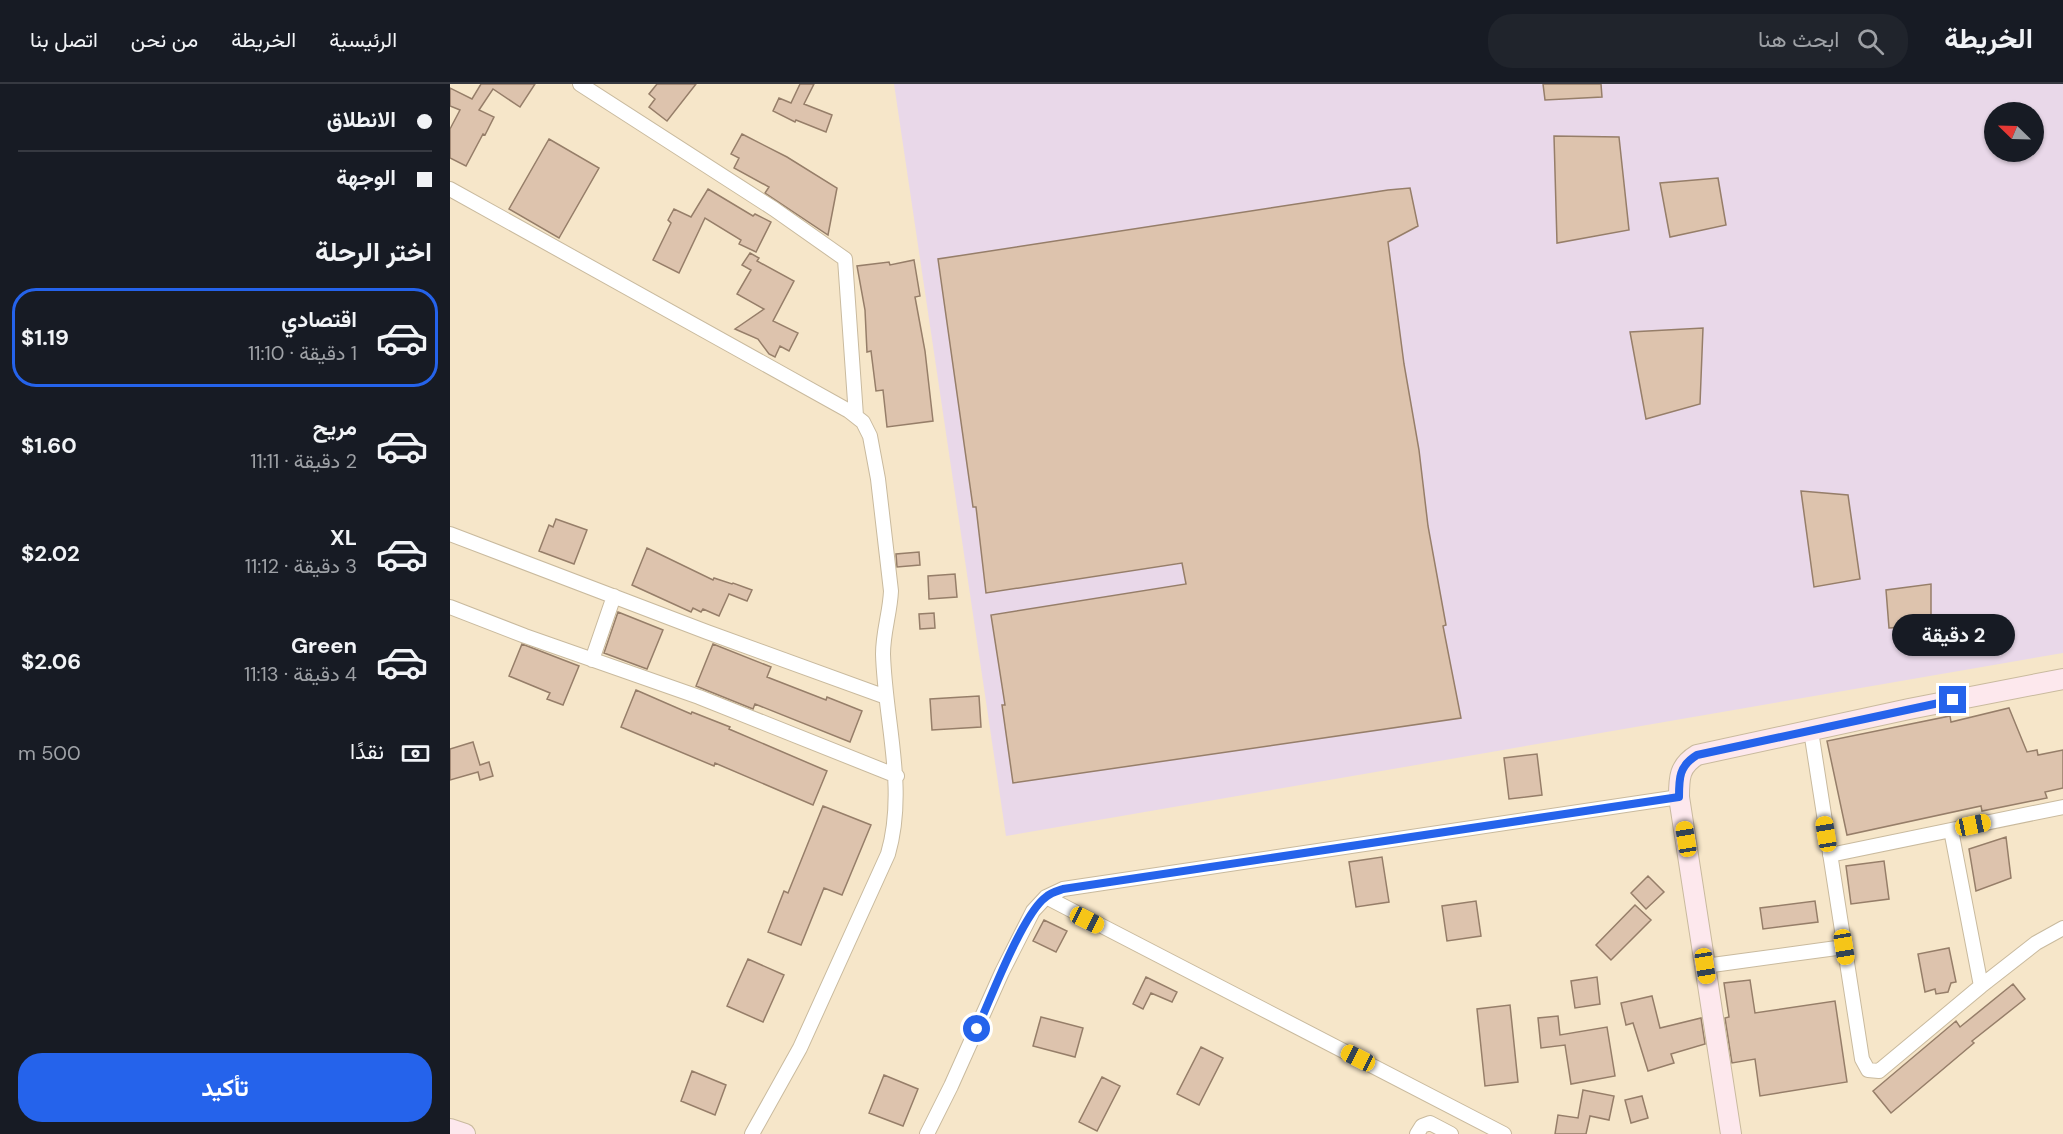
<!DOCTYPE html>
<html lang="ar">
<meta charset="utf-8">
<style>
:root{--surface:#171b24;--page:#20242c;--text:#f1f3f6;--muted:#9ea1a6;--line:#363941;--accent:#2563eb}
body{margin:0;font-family:"DM Sans",Vazirmatn,sans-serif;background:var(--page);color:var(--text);direction:rtl;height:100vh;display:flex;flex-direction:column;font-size:22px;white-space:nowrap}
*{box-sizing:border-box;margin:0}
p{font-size:20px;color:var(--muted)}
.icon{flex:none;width:33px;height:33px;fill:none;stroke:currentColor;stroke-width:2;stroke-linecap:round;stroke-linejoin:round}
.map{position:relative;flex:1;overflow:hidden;direction:ltr}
.drawer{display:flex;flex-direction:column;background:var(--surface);width:450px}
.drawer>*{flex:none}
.top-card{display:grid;align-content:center;height:132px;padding:0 18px;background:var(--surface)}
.needle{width:39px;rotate:293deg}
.fabs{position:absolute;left:1534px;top:18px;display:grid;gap:12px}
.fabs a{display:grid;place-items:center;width:60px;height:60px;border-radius:50%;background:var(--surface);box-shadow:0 2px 4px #0004;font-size:30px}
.end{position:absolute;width:27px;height:27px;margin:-14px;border:8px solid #2563eb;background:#fff;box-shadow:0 0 0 3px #fff}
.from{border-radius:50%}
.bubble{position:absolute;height:42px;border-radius:21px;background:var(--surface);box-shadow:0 2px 4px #0004;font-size:20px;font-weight:700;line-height:42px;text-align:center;direction:rtl}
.car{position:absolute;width:18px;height:36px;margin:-18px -9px;border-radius:8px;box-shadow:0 0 4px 2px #0007;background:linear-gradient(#f5c518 24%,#345 0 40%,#f5c518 0 76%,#345 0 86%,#f5c518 0)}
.top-card b{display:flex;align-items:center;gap:21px;height:57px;font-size:22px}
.top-card b+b{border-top:2px solid var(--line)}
.top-card i{width:15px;height:15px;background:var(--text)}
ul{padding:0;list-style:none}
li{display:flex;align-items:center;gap:18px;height:99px;margin:0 12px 9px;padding:0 6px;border:3px solid transparent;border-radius:24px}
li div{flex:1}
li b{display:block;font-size:22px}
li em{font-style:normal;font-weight:700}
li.current{border-color:var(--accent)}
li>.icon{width:54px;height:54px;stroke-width:1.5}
h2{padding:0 18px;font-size:27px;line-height:72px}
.pay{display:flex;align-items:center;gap:15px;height:66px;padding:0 18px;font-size:22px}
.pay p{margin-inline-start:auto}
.button{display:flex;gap:12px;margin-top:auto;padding:12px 18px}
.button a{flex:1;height:69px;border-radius:24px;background:var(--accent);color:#fff;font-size:24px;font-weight:700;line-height:69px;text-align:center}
header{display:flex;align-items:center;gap:36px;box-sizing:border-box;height:84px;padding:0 30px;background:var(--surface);border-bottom:2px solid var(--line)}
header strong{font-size:28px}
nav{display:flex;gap:33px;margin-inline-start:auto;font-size:21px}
.search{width:420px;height:54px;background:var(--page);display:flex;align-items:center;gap:15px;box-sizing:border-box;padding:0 21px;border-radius:24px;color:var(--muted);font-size:22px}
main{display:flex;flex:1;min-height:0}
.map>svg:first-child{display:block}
</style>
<header>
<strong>الخريطة</strong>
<div class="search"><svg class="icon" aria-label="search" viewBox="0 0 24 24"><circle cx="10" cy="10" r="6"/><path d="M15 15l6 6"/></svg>ابحث هنا</div>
<nav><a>الرئيسية</a><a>الخريطة</a><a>من نحن</a><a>اتصل بنا</a></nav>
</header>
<main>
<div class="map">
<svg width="1613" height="1050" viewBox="0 0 1613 1050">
<rect width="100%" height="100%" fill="#f6e6c9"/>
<path fill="#e9d8e9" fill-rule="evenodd" d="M444 0H1613V569L556 752ZM1545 28H1584V68H1545Z"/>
<path fill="#ddc3ad" stroke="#967e69" stroke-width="1.5" d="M31 0H85L70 23 43 5 29 26 44 33 35 51 33 50 16 82 0 74V45L10 26 0 22V4L22 15Z
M207 0H246L217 37 199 23 205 15 199 10Z
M350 0H364L354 20 382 31 376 48 346 36 345 38 323 27 329 14 341 19Z
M1093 0H1151L1152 13 1095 16Z
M292 50 337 73 387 104 378 151 315 109 319 103 284 84 289 74 281 70Z
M1104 52 1169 53 1179 146 1107 159Z
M99 55 149 84 109 154 59 125Z
M1268 94 1276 141 1220 153 1210 99Z
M960 104 968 142 938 158 954 280 969 366 978 442 996 541 993 542 1011 634 563 699 552 621H555L541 531 736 500 732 479 536 509 526 423H523L488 175 938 106Z
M258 105 303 132 305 130 321 138 306 168 289 160 291 156 255 134 229 189 203 176 221 139 218 136 224 125 241 133Z
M300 169 309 174 307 177 344 197 323 237 348 249 339 267 330 262 325 273 319 270 308 255 285 245 314 225 287 210 301 186 292 181Z
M464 176 470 212 465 213 475 267 483 337 437 343 433 306 426 307 421 267 417 268 415 226 407 182 439 178 440 181Z
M1253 244 1250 320 1196 335 1180 248Z
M1351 407 1398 411 1410 495 1364 503Z
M106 435 137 446 124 480 89 467 99 441 103 443Z
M197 464 263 496 264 494 282 500 283 499 302 506 297 517 279 510 269 532 253 525 251 528 243 524 241 528 182 501Z
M469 468 470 481 447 483 446 470Z
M505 490 507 513 479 515 478 492Z
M1481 500V542L1439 544 1436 506Z
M168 528 213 546 197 585 154 569Z
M484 529 485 544 470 545 469 530Z
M72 560 129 582 113 621 97 615 100 609 59 592Z
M263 560 321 583 317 593 376 616 377 613 412 627 400 658 305 620 303 625 246 602Z
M186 606 241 630 242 628 280 643 279 645 377 687 363 721 265 679 264 682 171 643Z
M529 612 531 643 482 646 480 615Z
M1559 624 1577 668 1587 666 1588 671 1613 666V704L1595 708 1597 714 1532 727 1531 722 1397 751 1377 657 1500 632 1501 638Z
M23 658 30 681 39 678 43 692 30 696 28 688 0 696V665Z
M1087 670 1092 711 1059 715 1054 674Z
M373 722 421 741 392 811 374 804 351 861 318 848 334 807 338 809Z
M1556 753 1561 794 1526 807 1519 765Z
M932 773 939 818 906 823 899 778Z
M1434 777 1439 815 1401 820 1396 782Z
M1198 792 1214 808 1196 825 1181 809Z
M1026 817 1031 852 997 857 992 822Z
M1365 817 1368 838 1313 845 1310 824Z
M1185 821 1201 836 1161 876 1146 861Z
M594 836 617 847 606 868 583 857Z
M1499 864 1506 898 1501 899 1498 908 1486 910 1485 905 1475 908 1468 870Z
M298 875 334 891 313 938 277 922Z
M696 893 727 908 722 918 701 909 693 925 683 920Z
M1147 893 1150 920 1125 924 1121 897Z
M1300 896 1305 929 1385 917 1397 998 1310 1012 1305 975 1282 979 1275 934 1279 933 1274 899Z
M1563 900 1575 915 1522 957 1524 959 1441 1029 1423 1007 1506 937 1510 943Z
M1202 912 1210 944 1251 934 1255 960 1221 970 1224 979 1198 987 1183 939 1176 941 1171 919Z
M1060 921 1068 998 1035 1002 1027 925Z
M1108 932 1110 951 1157 943 1165 992 1121 1000 1115 961 1091 964 1088 934Z
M591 933 633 944 625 973 583 962Z
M751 963 773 974 749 1021 727 1010Z
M242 987 276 1001 265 1031 231 1017Z
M434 991 468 1005 453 1042 419 1029Z
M652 993 670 1002 647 1047 629 1038Z
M1133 1006 1164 1012 1159 1036 1140 1032 1136 1050H1105L1108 1031 1128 1034Z
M1192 1012 1198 1034 1181 1039 1175 1016Z"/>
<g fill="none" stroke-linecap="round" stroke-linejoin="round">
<defs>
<path id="minor" d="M130 0 324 125 395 175 406 332
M0 105 399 327 413 338 420 352 428 395 441 507C440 529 433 548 433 570 435 638 457 704 438 770L350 964 302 1050
M0 450 257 548 436 613
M0 523 75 552 249 613 447 692
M142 576 164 512
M1361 647 1412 975 1418 986 1429 987 1531 902 1586 859 1613 844
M1501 746 1531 902
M1380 771 1613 723
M596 813 1054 1050
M1255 882 1394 863
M477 1050 501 1002 552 888 583 827 596 813 613 805 1229 713
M967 1050 972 1042 980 1039 1001 1050"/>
<path id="secondary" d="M0 1045 15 1050
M1281 1050 1229 713C1229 694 1229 682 1247 671L1459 625 1613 595"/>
</defs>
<use href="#minor" stroke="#c9ba9e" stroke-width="16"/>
<use href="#secondary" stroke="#c9ba9e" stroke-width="22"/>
<use href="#minor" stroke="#fff" stroke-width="14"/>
<use href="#secondary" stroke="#fde8ed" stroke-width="20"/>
</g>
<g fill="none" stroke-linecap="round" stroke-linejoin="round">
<path stroke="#2563eb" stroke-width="8" d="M527 945C540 916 573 829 596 813 600 809 607 807 613 805L1229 713C1229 694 1229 682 1247 671L1503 616"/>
</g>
</svg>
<div class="fabs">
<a><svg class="needle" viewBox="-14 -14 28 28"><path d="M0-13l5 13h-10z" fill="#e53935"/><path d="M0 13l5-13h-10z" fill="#9ea1a6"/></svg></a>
</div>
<i class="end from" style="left:527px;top:945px"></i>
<i class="end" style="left:1503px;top:616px"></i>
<div class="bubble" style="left:1442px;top:530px;width:123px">2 دقيقة</div>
<i class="car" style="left:1523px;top:741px;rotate:78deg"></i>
<i class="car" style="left:1376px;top:750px;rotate:351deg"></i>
<i class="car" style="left:1236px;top:755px;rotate:351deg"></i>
<i class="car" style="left:637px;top:836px;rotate:117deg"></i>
<i class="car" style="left:1394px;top:863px;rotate:171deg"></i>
<i class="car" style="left:1255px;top:882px;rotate:171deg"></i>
<i class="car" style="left:908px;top:974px;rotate:297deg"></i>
</div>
<section class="drawer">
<div class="top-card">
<b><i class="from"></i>الانطلاق</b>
<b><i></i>الوجهة</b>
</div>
<h2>اختر الرحلة</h2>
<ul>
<li class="current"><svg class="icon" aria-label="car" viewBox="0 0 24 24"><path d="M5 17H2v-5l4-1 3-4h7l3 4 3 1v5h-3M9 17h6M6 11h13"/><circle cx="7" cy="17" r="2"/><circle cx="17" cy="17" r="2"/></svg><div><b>اقتصادي</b><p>1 دقيقة · 11:10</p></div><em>$1.19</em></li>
<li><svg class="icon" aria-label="car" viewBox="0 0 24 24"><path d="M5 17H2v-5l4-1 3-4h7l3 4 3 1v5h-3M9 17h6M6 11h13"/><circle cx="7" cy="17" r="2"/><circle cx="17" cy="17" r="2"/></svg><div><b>مريح</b><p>2 دقيقة · 11:11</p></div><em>$1.60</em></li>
<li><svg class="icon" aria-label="car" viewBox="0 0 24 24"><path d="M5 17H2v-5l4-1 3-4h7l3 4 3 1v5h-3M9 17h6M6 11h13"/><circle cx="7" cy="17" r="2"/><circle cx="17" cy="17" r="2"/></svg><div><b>XL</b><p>3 دقيقة · 11:12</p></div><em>$2.02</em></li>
<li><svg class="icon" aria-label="car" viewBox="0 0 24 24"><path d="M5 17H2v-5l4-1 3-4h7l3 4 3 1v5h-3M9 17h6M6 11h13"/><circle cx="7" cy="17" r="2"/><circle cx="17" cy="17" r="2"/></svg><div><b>Green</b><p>4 دقيقة · 11:13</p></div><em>$2.06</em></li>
</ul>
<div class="pay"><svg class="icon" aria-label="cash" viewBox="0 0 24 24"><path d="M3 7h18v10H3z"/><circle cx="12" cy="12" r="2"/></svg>نقدًا<p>500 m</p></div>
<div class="button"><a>تأكيد</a></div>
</section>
</main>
